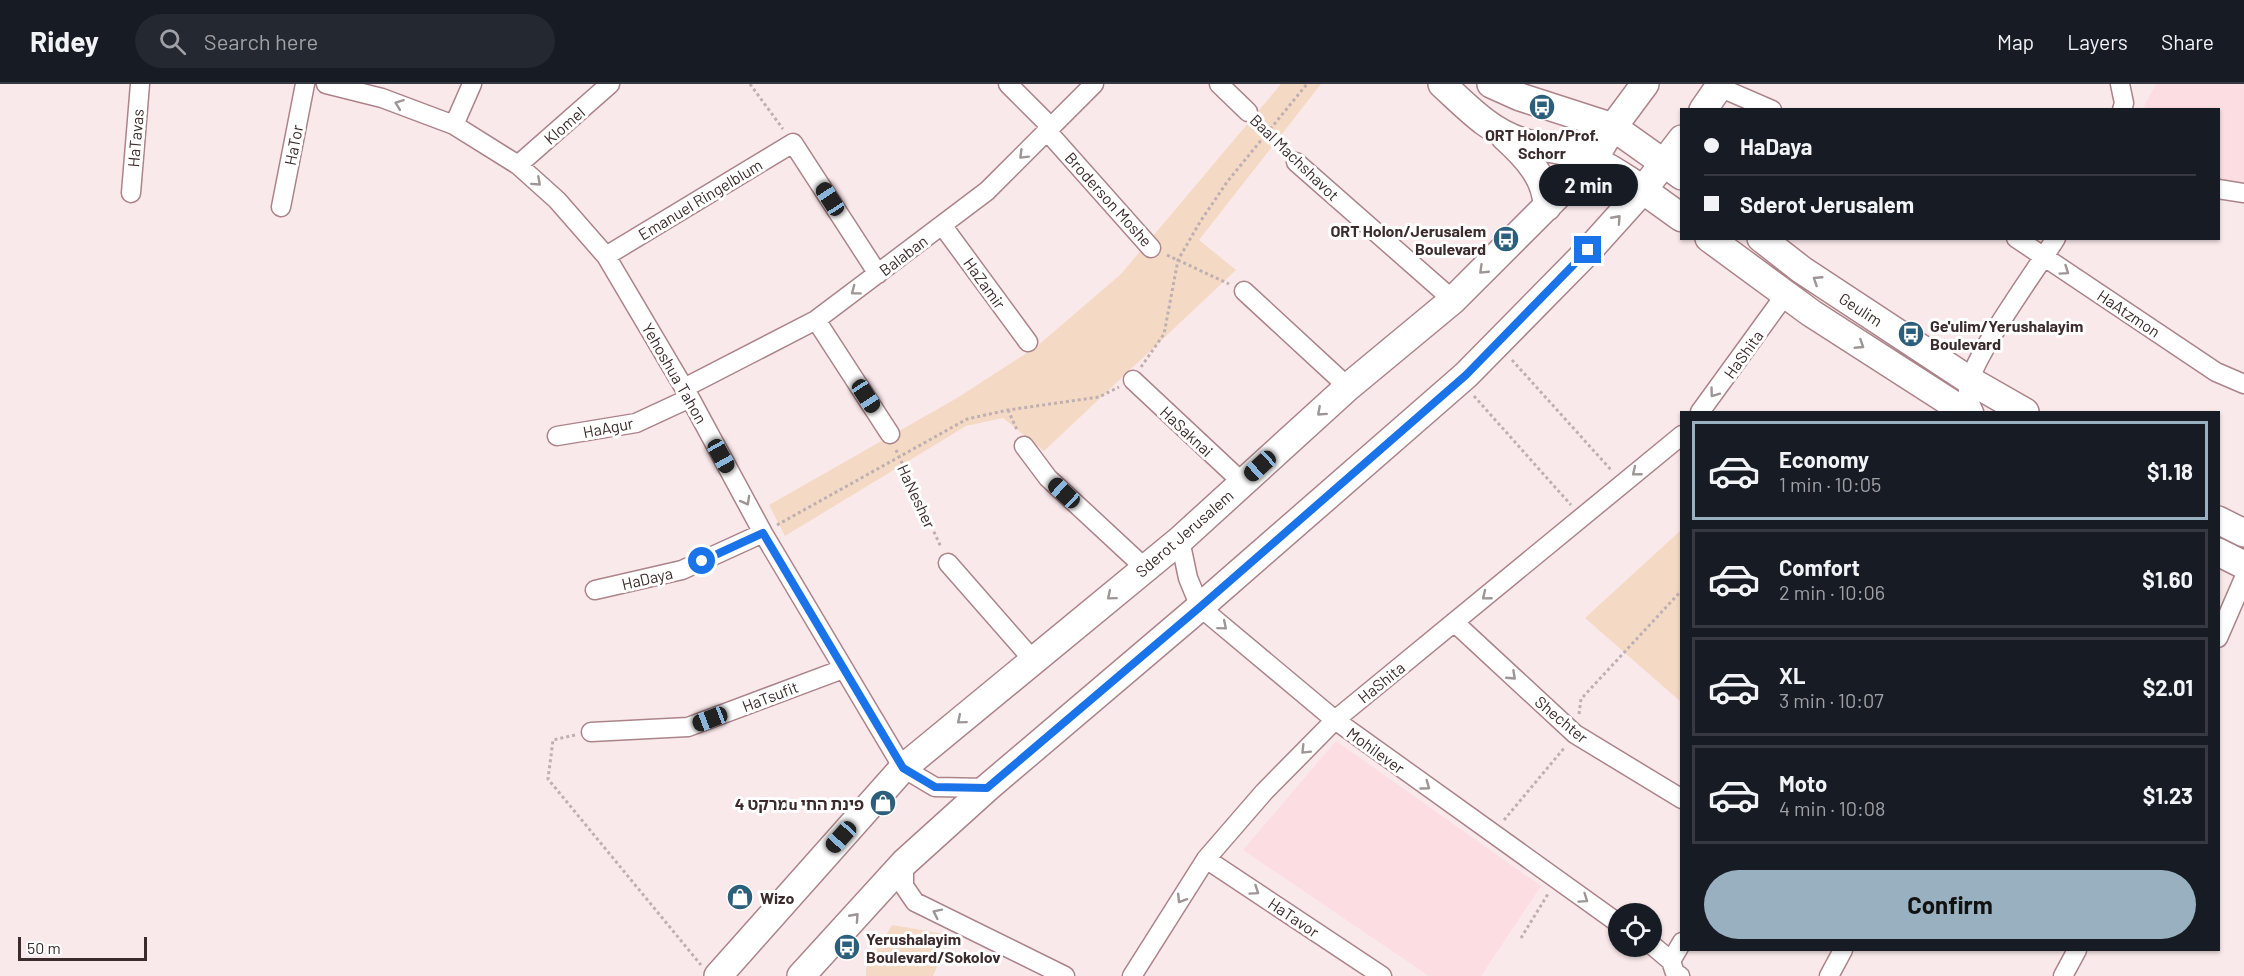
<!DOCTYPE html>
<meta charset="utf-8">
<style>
:root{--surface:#171b24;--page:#242831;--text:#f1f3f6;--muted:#9ea1a6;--line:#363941;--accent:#98b0bf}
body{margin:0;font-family:Barlow,"Noto Sans Hebrew",sans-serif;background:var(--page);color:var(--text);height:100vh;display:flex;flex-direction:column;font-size:22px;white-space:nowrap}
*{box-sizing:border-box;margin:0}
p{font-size:20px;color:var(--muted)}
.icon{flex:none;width:33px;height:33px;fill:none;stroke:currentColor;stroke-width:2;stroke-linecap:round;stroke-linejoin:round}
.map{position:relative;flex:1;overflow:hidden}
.drawer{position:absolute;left:1680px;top:327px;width:540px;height:540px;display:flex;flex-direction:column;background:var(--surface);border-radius:0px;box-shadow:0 2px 4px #0004}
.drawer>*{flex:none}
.banner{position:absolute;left:1680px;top:24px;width:540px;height:132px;border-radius:0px;box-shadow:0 2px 4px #0004;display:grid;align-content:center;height:132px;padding:0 24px;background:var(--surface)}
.tools{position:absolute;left:1608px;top:819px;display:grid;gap:12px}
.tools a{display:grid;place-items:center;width:54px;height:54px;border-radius:50%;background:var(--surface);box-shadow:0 2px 4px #0004;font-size:30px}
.scale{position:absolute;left:18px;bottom:15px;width:129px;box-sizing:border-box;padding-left:6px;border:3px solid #3b2b2d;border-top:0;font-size:16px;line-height:21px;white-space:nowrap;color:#3b2b2d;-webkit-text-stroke:4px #fff;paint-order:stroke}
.end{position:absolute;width:27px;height:27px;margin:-14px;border:8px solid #1a73e8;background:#fff;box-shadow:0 0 0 3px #fff}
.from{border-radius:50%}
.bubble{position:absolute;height:42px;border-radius:21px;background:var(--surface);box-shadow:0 2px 4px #0004;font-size:20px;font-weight:700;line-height:42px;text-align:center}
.car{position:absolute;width:18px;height:36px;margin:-18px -9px;border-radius:8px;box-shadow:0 0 4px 2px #0007;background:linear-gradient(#222 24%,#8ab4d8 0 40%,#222 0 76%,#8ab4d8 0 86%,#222 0)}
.banner b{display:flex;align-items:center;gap:21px;height:57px;font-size:22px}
.banner b+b{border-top:2px solid var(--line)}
.banner i{width:15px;height:15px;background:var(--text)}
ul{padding:10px 0 0;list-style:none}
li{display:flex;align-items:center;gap:18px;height:99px;margin:0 12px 9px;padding:0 12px;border:3px solid var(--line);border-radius:0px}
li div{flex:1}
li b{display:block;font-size:22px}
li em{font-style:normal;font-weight:700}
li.active{border-color:var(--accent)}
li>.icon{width:54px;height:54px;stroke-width:1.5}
.cta{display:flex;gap:12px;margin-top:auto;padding:12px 24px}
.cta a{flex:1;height:69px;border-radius:36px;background:var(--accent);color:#111;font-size:24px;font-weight:700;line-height:69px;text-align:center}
header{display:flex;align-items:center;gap:36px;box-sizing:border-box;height:84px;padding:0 30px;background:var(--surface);border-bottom:2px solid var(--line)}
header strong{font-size:28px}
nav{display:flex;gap:33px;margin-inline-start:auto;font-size:21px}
.search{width:420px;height:54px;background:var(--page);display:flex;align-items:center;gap:15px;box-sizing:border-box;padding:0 21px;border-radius:33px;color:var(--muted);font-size:22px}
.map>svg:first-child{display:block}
</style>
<header>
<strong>Ridey</strong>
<div class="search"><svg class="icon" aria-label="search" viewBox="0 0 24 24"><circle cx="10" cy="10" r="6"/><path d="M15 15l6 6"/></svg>Search here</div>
<nav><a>Map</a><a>Layers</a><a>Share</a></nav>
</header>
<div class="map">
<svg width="2244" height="892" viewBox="0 0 2244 892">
<rect width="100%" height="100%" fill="#fae9eb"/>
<path fill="#fcdde1" d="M2156 0H2244V99L2219 97 2218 26H2142Z
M1336 657 1541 802 1481 892H1429L1243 766Z"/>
<path fill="#f4dac4" d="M1281 0H1321L1199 156 1236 186 1044 367 1003 334 966 342 785 452 769 421 957 314 1036 263 1121 190Z
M1681 446V618L1585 534Z
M892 841 951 851 933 892H866V884Z"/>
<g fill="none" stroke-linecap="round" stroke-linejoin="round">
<defs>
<path id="street" d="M326 0 382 14 454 41 518 81 557 116 606 172 690 314 763 449 903 684 935 703 987 704
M1008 0 1051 43
M1219 0 1248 28
M2120 0 2124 19 2122 26
M1719 3 1772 26
M454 41 472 0
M1047 47 1151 164
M1296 78 1453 216
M518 81 610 0
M2218 105 2244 109
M131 109 140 0
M281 123 305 0
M942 141 1028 258
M2016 154 2216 288 2244 300
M606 172 793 59 878 190
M1244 207 1348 303
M816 236 890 350
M1133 296 1242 398
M684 304 816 236 987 107 1094 0
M1700 328 1785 211
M1974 328C1971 322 1967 314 1968 306 1968 278 2038 184 2056 154
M557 352 636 339 690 314
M1024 362 1048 394 1145 484
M1180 456 1188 494 1200 523 1335 636 1618 839
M948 479 1033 576
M595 506 682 486 763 449
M1454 538 1575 650 1682 715
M2218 554 2244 494
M591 648 688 643 843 585
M1206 775 1382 892
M904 779V802L915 818 1065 892
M1652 861 1671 877 1675 889 1680 892
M1671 877 1682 858
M1132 892 1206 775 1264 708 1335 636 1682 351
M1829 892 1843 866
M2063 892 2077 866"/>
<path id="secondary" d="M1442 0C1467 23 1490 48 1523 58 1545 65 1574 67 1594 76 1623 90 1655 115 1682 134
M1491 0 1520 13 1613 43 1682 92
M1703 26 1721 0
M1505 53C1526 72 1547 94 1547 123
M1709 154 1811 229 1965 328
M1761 154 1802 186 1969 296 2025 328
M2218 436 2244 449
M2218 468 2244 481
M718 892 903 684 1180 456 1348 303 1453 216 1593 76 1613 43 1645 0
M801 892 904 779 987 704 1200 523 1466 291 1589 166 1643 106 1682 55"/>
</defs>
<use href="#street" stroke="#ab848a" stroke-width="21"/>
<use href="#secondary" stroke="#ab848a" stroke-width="30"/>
<path stroke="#c0afb1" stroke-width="3" stroke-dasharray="3 3" stroke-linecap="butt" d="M750 0 783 45
M1260 40 1284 66
M1167 171 1229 200
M1512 276 1612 387
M1141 283 1164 250 1178 176 1200 138 1227 98 1307 0
M1474 312 1571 421
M1008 326 1017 346
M896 366 941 463
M777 441 967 335 1008 326 1099 313 1119 303
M1579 630 1581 615 1682 506
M575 651 553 656 548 695 701 881
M1504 736 1565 663
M1521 854 1548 810"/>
<use href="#street" stroke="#fff" stroke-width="18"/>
<use href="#secondary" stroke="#fff" stroke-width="27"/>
</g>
<defs><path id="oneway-chevron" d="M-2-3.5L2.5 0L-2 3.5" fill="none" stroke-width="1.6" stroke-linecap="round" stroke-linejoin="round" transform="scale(1.5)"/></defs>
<g stroke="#9d9596">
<use href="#oneway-chevron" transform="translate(399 20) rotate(-159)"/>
<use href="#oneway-chevron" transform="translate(1023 71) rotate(135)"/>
<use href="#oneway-chevron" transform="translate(537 98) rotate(42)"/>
<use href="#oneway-chevron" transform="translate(1617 135) rotate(-48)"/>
<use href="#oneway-chevron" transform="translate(1483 186) rotate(136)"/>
<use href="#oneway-chevron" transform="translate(2065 187) rotate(34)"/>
<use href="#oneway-chevron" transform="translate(1817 196) rotate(-147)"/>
<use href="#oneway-chevron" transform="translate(855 207) rotate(143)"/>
<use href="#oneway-chevron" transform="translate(1860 261) rotate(33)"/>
<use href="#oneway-chevron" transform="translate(1714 309) rotate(126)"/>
<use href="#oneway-chevron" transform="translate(1321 328) rotate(138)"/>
<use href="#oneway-chevron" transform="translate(1636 388) rotate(141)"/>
<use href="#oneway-chevron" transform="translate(746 417) rotate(61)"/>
<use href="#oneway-chevron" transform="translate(1111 512) rotate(140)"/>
<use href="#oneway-chevron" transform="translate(1486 512) rotate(141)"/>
<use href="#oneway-chevron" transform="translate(1223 542) rotate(40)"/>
<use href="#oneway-chevron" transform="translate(1512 592) rotate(43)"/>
<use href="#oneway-chevron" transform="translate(961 636) rotate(140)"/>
<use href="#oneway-chevron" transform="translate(1305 666) rotate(135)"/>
<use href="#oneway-chevron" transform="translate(1426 702) rotate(36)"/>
<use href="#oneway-chevron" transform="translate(1255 807) rotate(34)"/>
<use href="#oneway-chevron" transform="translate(1181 815) rotate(122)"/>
<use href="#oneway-chevron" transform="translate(1584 815) rotate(35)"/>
<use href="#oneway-chevron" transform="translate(937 829) rotate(-154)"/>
<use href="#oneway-chevron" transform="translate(855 833) rotate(-48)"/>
</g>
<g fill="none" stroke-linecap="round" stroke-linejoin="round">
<path stroke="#1a73e8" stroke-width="8" d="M702 477 763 449 903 684 935 703 987 704 1200 523 1466 291 1588 166"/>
</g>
<defs>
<symbol id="bus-disc" viewBox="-11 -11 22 22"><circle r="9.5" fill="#2c5f7c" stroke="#fff"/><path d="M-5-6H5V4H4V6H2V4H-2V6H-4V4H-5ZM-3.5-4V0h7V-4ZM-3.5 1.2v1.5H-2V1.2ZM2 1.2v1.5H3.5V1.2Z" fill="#fff"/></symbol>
<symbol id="shop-disc" viewBox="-11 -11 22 22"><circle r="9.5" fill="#2c5f7c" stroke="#fff"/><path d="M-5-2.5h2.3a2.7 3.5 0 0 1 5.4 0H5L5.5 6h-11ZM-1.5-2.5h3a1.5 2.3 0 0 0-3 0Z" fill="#fff"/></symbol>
</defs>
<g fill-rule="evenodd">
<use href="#bus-disc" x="1527" y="8" width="30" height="30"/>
<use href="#bus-disc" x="1491" y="140" width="30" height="30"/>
<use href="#bus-disc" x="1896" y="235" width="30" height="30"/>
<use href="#shop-disc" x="868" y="704" width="30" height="30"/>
<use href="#shop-disc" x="725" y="798" width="30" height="30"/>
<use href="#bus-disc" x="832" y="848" width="30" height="30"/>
</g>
<g text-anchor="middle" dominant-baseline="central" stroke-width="6" stroke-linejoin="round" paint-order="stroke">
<g font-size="16" fill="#3b2b2d" stroke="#fff">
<text transform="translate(564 41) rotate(-41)">Klomel</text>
<text transform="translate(135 54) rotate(-85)">HaTavas</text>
<text transform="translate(293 61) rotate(-79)">HaTor</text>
<text transform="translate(1295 73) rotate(44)">Baal Machshavot</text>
<text transform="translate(700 115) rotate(-31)">Emanuel Ringelblum</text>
<text transform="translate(1109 115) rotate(48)">Broderson Moshe</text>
<text transform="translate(903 171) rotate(-37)">Balaban</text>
<text transform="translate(985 199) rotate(54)">HaZamir</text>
<text transform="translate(1861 225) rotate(33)">Geulim</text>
<text transform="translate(2129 229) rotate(34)">HaAtzmon</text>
<text transform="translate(1743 270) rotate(-54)">HaShita</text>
<text transform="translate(675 289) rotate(60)">Yehoshua Tahon</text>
<text transform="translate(608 343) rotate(-11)">HaAgur</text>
<text transform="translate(1187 347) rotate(43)">HaSaknai</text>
<text transform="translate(917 412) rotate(65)">HaNesher</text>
<text transform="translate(1184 449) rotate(-41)">Sderot Jerusalem</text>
<text transform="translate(647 494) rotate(-13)">HaDaya</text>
<text transform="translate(1381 598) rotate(-39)">HaShita</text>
<text transform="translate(770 612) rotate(-21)">HaTsufit</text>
<text transform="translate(1562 635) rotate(40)">Shechter</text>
<text transform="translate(1376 666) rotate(36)">Mohilever</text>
<text transform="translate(1294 833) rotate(34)">HaTavor</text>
</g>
<g font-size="16" font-weight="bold" fill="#3b2b2d" stroke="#fff" text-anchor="start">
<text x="1542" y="50" text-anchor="middle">ORT Holon/Prof.<tspan x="1542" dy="18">Schorr</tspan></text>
<text x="1486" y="146" text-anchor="end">ORT Holon/Jerusalem<tspan x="1486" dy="18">Boulevard</tspan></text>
<text x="1930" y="241">Ge'ulim/Yerushalayim<tspan x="1930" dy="18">Boulevard</tspan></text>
<text x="864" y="719" text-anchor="end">מרקט 4u פינת החי</text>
<text x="760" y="813">Wizo</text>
<text x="866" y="854">Yerushalayim<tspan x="866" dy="18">Boulevard/Sokolov</tspan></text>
</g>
</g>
</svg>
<div class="tools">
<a><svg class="icon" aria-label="locate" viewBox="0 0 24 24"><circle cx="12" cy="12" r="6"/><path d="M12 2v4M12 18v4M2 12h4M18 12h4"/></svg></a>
</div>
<div class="scale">50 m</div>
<i class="end from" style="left:702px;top:477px"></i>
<i class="end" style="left:1588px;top:166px"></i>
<div class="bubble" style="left:1539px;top:80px;width:99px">2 min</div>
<i class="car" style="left:830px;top:115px;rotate:327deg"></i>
<i class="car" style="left:866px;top:312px;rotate:147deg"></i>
<i class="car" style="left:721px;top:372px;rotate:151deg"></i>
<i class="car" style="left:1260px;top:382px;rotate:228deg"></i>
<i class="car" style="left:1064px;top:409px;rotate:313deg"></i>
<i class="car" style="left:710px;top:635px;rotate:249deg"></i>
<i class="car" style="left:841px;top:753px;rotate:222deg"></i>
<div class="banner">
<b><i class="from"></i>HaDaya</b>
<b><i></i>Sderot Jerusalem</b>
</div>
<section class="drawer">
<ul>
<li class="active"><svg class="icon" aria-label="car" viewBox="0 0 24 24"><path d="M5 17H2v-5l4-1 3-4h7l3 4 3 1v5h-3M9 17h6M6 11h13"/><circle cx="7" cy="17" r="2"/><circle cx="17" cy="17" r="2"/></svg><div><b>Economy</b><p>1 min · 10:05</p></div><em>$1.18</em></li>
<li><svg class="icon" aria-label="car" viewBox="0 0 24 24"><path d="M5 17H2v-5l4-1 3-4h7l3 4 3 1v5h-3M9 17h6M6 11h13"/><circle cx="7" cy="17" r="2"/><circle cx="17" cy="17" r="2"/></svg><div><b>Comfort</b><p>2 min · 10:06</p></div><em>$1.60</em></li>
<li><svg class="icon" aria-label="car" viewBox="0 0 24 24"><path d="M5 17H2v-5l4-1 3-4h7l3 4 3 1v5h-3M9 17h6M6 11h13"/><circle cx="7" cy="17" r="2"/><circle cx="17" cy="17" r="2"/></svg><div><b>XL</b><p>3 min · 10:07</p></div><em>$2.01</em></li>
<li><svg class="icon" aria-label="car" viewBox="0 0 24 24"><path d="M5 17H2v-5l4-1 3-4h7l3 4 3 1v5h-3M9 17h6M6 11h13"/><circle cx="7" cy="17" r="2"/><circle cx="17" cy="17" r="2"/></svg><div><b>Moto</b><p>4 min · 10:08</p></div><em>$1.23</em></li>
</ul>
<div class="cta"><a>Confirm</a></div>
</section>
</div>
